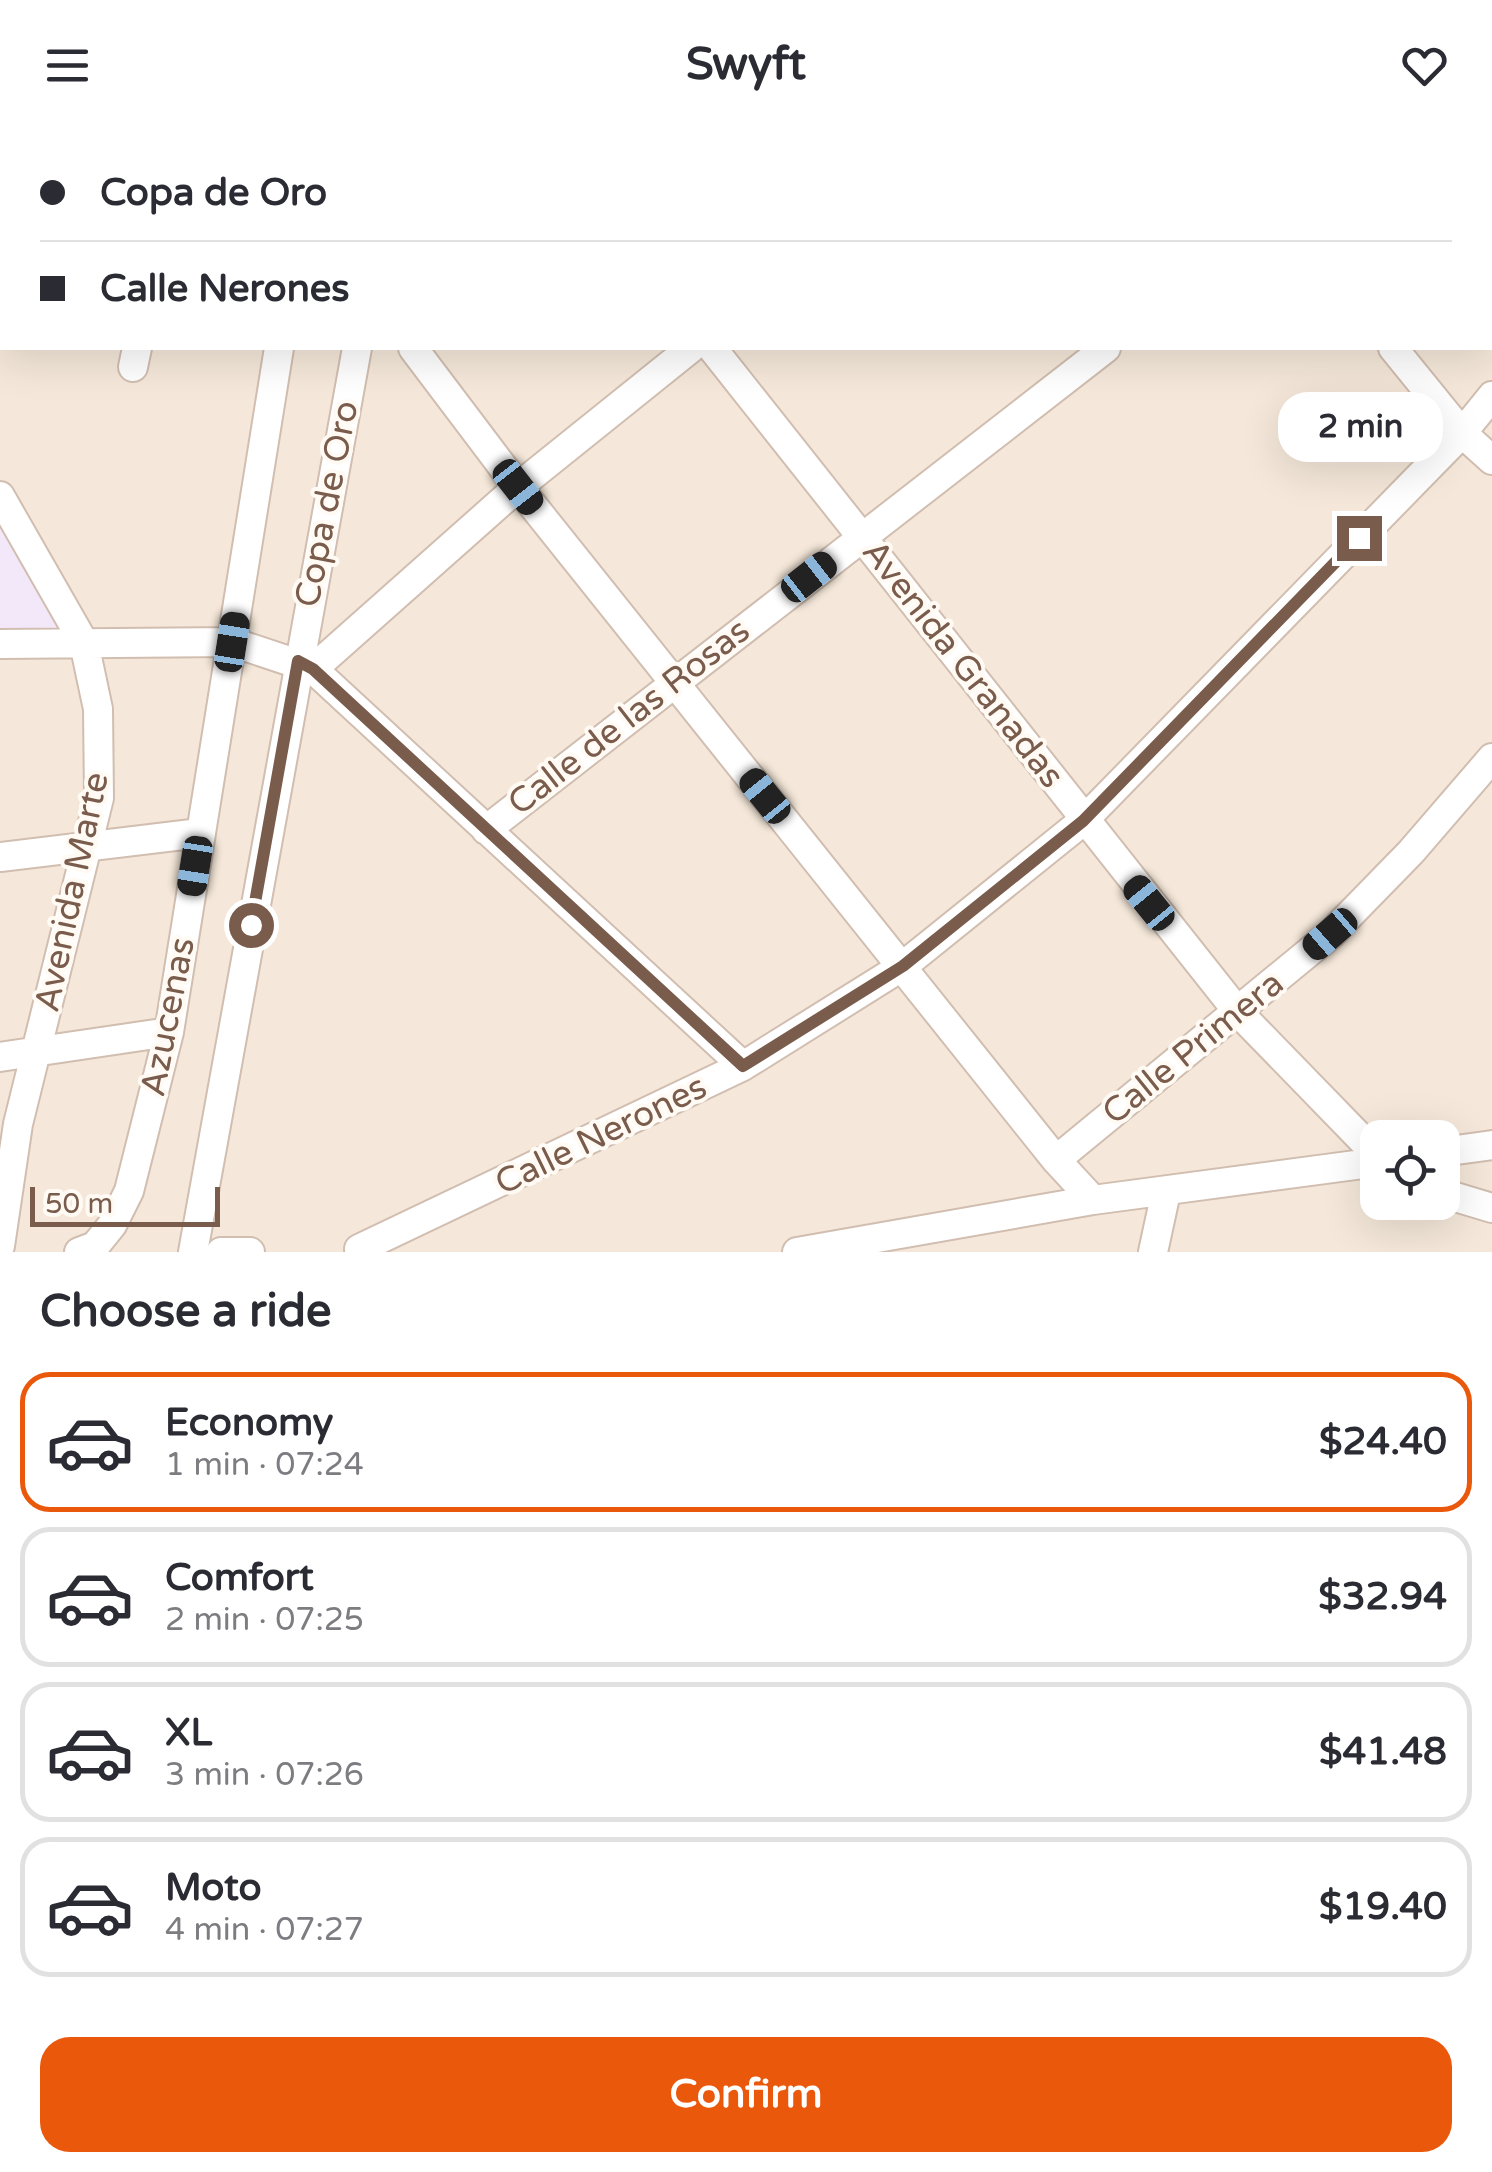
<!DOCTYPE html>
<meta charset="utf-8">
<style>
:root{--surface:#fff;--page:#f7f7f7;--text:#2b2b33;--muted:#7c7c81;--line:#e1e1e2;--accent:#ea580c}
body{margin:0;font-family:"Varela Round",sans-serif;background:var(--page);color:var(--text);height:100vh;display:flex;flex-direction:column;font-size:38px;white-space:nowrap}
*{box-sizing:border-box;margin:0}
p{font-size:32px;color:var(--muted)}
.icon{flex:none;width:55px;height:55px;fill:none;stroke:currentColor;stroke-width:2;stroke-linecap:round;stroke-linejoin:round}
.map{position:relative;height:1122px;overflow:hidden}
.side{display:flex;flex-direction:column;background:var(--surface);flex:1}
.side>*{flex:none}
.hud{position:absolute;left:0px;top:0px;width:1492px;height:220px;box-shadow:0 10px 40px #0002;display:grid;align-content:center;height:220px;padding:0 40px;background:var(--surface)}
.buttons{position:absolute;left:1360px;top:990px;display:grid;gap:20px}
.buttons a{display:grid;place-items:center;width:100px;height:100px;border-radius:20px;background:var(--surface);box-shadow:0 10px 40px #0002;font-size:50px}
.scale{position:absolute;left:30px;bottom:25px;width:190px;box-sizing:border-box;padding-left:10px;border:5px solid #7a5c4d;border-top:0;font-size:28px;line-height:35px;white-space:nowrap;color:#7a5c4d;-webkit-text-stroke:8px #fffaf3;paint-order:stroke}
.end{position:absolute;width:45px;height:45px;margin:-22px;border:12px solid #7a5c4d;background:#fff;box-shadow:0 0 0 5px #fff}
.from{border-radius:50%}
.bubble{position:absolute;height:70px;border-radius:30px;background:var(--surface);box-shadow:0 10px 40px #0002;font-size:32px;font-weight:800;line-height:70px;text-align:center}
.car{position:absolute;width:30px;height:60px;margin:-30px -15px;border-radius:12px;box-shadow:0 0 8px 2px #0007;background:linear-gradient(#222 24%,#8ab4d8 0 40%,#222 0 76%,#8ab4d8 0 86%,#222 0)}
.hud b{display:flex;align-items:center;gap:35px;height:95px;font-size:38px}
.hud b+b{border-top:2px solid var(--line)}
.hud i{width:25px;height:25px;background:var(--text)}
ul{padding:0;list-style:none}
li{display:flex;align-items:center;gap:30px;height:140px;margin:0 20px 15px;padding:0 20px;border:5px solid var(--line);border-radius:30px}
li div{flex:1}
li b{display:block;font-size:38px}
li em{font-style:normal;font-weight:800}
li.on{border-color:var(--accent)}
li>.icon{width:90px;height:90px;stroke-width:1.5}
h2{padding:0 40px;font-size:45px;line-height:120px}
.primary-button{display:flex;gap:20px;margin-top:auto;padding:20px 40px}
.primary-button a{flex:1;height:115px;border-radius:30px;background:var(--accent);color:#fff;font-size:40px;font-weight:800;line-height:115px;text-align:center}
header{display:flex;justify-content:space-between;align-items:center;height:130px;padding:0 40px;background:var(--surface);font-size:45px;font-weight:800}
.map>svg:first-child{display:block}
</style>
<header><svg class="icon" aria-label="menu" viewBox="0 0 24 24"><path d="M4 6h16M4 12h16M4 18h16"/></svg>Swyft<svg class="icon" aria-label="heart" viewBox="0 0 24 24"><path d="M12 20l-8-8c-3-5 5-10 8-4 3-6 11-1 8 4z"/></svg></header>
<div class="map">
<svg width="1492" height="1122" viewBox="0 0 1492 1122">
<rect width="100%" height="100%" fill="#fdf6ec"/>
<path fill="#f5e8da" fill-rule="evenodd" d="M0 0H1492V1122H0ZM2 2H1490V218H2ZM1378 1008H1442V1072H1378Z"/>
<path fill="#f3e8fa" d="M0 390 69 512 0 505Z"/>
<g fill="none" stroke-linecap="round" stroke-linejoin="round">
<defs>
<path id="street" d="M293 0 296 2
M543 0 545 2
M1219 0 1221 2
M177 2V0
M316 2 317 0
M400 2 401 0
M572 2 575 0
M967 2 971 0
M1346 2 1348 0
M413 218 518 357 1056 1030 1093 1070
M712 218 1238 882 1378 1026
M1393 218 1462 303 1492 330
M133 237 137 218
M0 366 84 513 98 579 99 668 18 994 0 1116
M0 514 232 512 313 539 743 936
M313 539 518 357 691 218
M486 700 1106 218
M0 727 200 703
M0 927 169 902
M1442 1022 1492 1015
M1056 1030 1331 804 1411 722 1492 628
M1442 1063 1492 1078
M359 1119 743 936 903 836 1083 691 1462 303 1492 266
M79 1122 95 1116 112 1095 129 1061 169 902 279 218
M193 1122 357 218
M221 1122H250
M797 1122 1093 1070 1378 1032
M1153 1122 1166 1062"/>
</defs>
<use href="#street" stroke="#d1beb0" stroke-width="32"/>
<use href="#street" stroke="#fff" stroke-width="28"/>
</g>
<g fill="none" stroke-linecap="round" stroke-linejoin="round">
<path stroke="#7a5c4d" stroke-width="12" d="M251 795 298 531 313 539 743 936 903 836 1083 691 1359 408"/>
</g>
<g text-anchor="middle" dominant-baseline="central" stroke-width="8" stroke-linejoin="round" paint-order="stroke">
<g font-size="35" fill="#7a5c4d" stroke="#fffaf3">
<text transform="translate(327 374) rotate(-79)">Copa de Oro</text>
<text transform="translate(963 534) rotate(52)">Avenida Granadas</text>
<text transform="translate(629 587) rotate(-38)">Calle de las Rosas</text>
<text transform="translate(72 762) rotate(-78)">Avenida Marte</text>
<text transform="translate(168 887) rotate(-79)">Azucenas</text>
<text transform="translate(1193 918) rotate(-39)">Calle Primera</text>
<text transform="translate(601 1005) rotate(-26)">Calle Nerones</text>
</g>
</g>
</svg>
<div class="buttons">
<a><svg class="icon" aria-label="locate" viewBox="0 0 24 24"><circle cx="12" cy="12" r="6"/><path d="M12 2v4M12 18v4M2 12h4M18 12h4"/></svg></a>
</div>
<div class="scale">50 m</div>
<i class="end from" style="left:251px;top:795px"></i>
<i class="end" style="left:1359px;top:408px"></i>
<div class="bubble" style="left:1278px;top:262px;width:165px">2 min</div>
<i class="car" style="left:518px;top:357px;rotate:142deg"></i>
<i class="car" style="left:809px;top:447px;rotate:52deg"></i>
<i class="car" style="left:232px;top:512px;rotate:9deg"></i>
<i class="car" style="left:765px;top:666px;rotate:321deg"></i>
<i class="car" style="left:195px;top:736px;rotate:189deg"></i>
<i class="car" style="left:1149px;top:773px;rotate:321deg"></i>
<i class="car" style="left:1330px;top:804px;rotate:229deg"></i>
<div class="hud">
<b><i class="from"></i>Copa de Oro</b>
<b><i></i>Calle Nerones</b>
</div>
</div>
<section class="side">
<h2>Choose a ride</h2>
<ul>
<li class="on"><svg class="icon" aria-label="car" viewBox="0 0 24 24"><path d="M5 17H2v-5l4-1 3-4h7l3 4 3 1v5h-3M9 17h6M6 11h13"/><circle cx="7" cy="17" r="2"/><circle cx="17" cy="17" r="2"/></svg><div><b>Economy</b><p>1 min · 07:24</p></div><em>$24.40</em></li>
<li><svg class="icon" aria-label="car" viewBox="0 0 24 24"><path d="M5 17H2v-5l4-1 3-4h7l3 4 3 1v5h-3M9 17h6M6 11h13"/><circle cx="7" cy="17" r="2"/><circle cx="17" cy="17" r="2"/></svg><div><b>Comfort</b><p>2 min · 07:25</p></div><em>$32.94</em></li>
<li><svg class="icon" aria-label="car" viewBox="0 0 24 24"><path d="M5 17H2v-5l4-1 3-4h7l3 4 3 1v5h-3M9 17h6M6 11h13"/><circle cx="7" cy="17" r="2"/><circle cx="17" cy="17" r="2"/></svg><div><b>XL</b><p>3 min · 07:26</p></div><em>$41.48</em></li>
<li><svg class="icon" aria-label="car" viewBox="0 0 24 24"><path d="M5 17H2v-5l4-1 3-4h7l3 4 3 1v5h-3M9 17h6M6 11h13"/><circle cx="7" cy="17" r="2"/><circle cx="17" cy="17" r="2"/></svg><div><b>Moto</b><p>4 min · 07:27</p></div><em>$19.40</em></li>
</ul>
<div class="primary-button"><a>Confirm</a></div>
</section>
